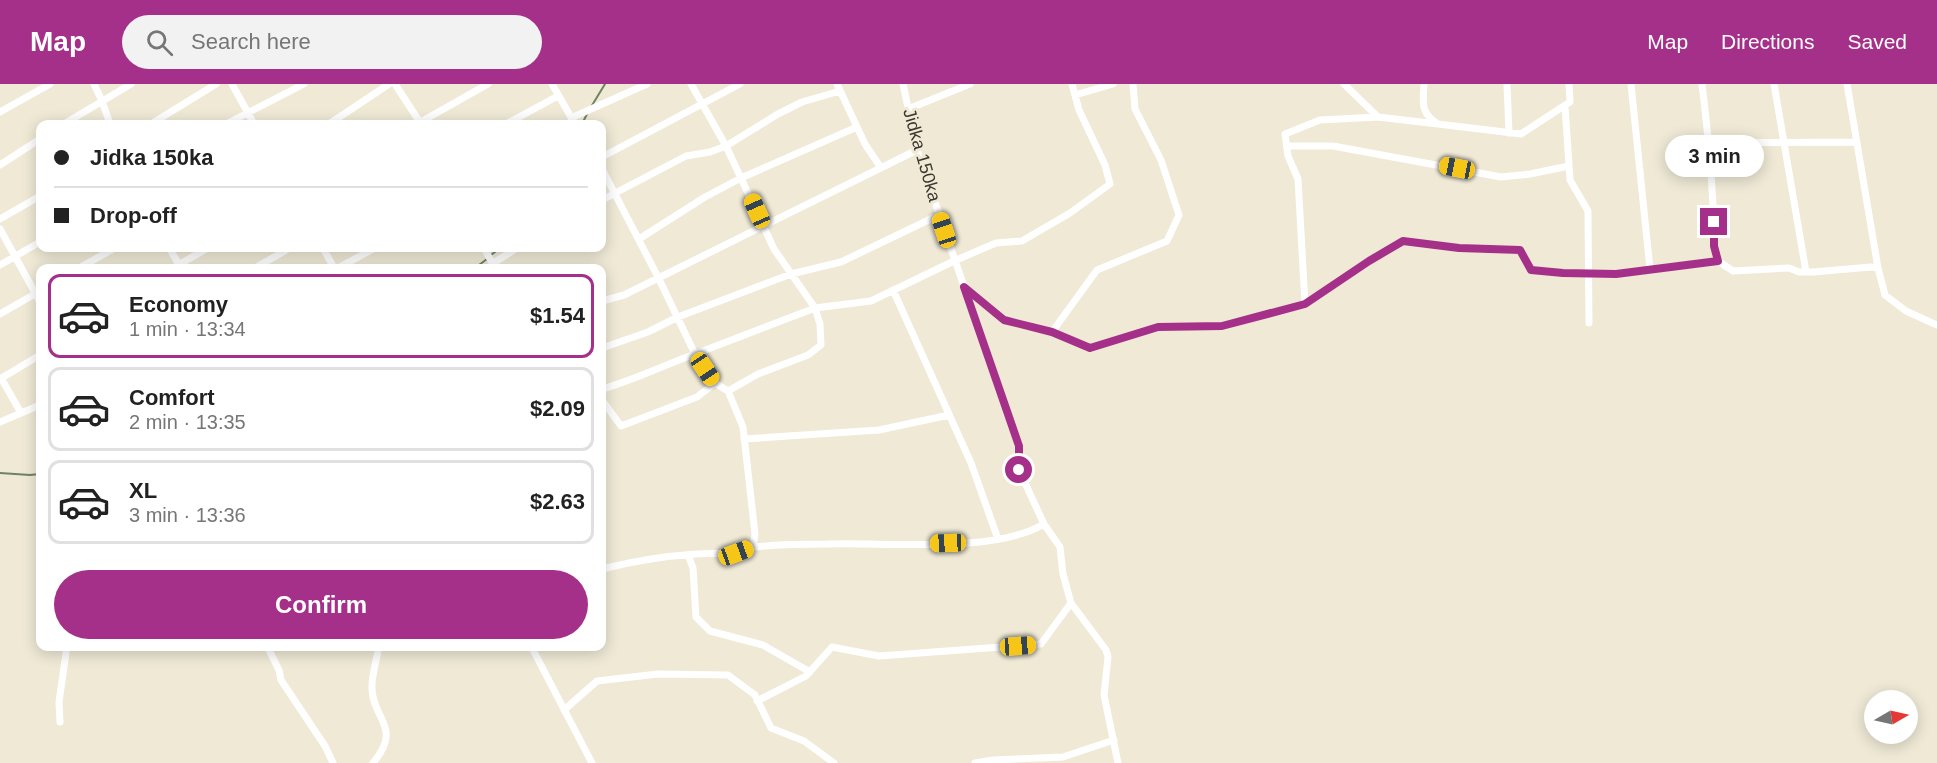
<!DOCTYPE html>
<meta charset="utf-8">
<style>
:root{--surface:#fff;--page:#f2f2f2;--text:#222;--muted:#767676;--line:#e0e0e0;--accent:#a53089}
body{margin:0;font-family:Helvetica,sans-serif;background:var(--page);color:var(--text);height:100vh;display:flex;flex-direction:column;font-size:22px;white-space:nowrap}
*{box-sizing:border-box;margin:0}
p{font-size:20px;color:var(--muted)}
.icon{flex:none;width:33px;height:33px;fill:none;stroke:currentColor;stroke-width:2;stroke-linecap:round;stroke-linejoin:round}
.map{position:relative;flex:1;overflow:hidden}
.panel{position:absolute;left:36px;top:180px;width:570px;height:387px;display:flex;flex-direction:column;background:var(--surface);border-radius:12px;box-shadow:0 3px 15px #0003}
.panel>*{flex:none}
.hud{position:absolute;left:36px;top:36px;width:570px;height:132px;border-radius:12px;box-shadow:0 3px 15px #0003;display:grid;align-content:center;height:132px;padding:0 18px;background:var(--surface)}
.needle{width:39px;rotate:81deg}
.tools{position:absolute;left:1864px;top:606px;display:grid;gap:12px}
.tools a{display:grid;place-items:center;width:54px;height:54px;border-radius:50%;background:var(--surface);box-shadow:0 3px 15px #0003;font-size:30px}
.end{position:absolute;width:27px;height:27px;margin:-14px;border:8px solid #a53089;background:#fff;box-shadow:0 0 0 3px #fff}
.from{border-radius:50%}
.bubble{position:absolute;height:42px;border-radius:21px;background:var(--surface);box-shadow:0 3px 15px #0003;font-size:20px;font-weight:800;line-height:42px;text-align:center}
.car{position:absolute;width:18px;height:36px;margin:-18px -9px;border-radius:8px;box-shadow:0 0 4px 2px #0007;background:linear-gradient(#f5c518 24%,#345 0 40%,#f5c518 0 76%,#345 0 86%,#f5c518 0)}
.hud b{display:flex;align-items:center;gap:21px;height:57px;font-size:22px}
.hud b+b{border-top:2px solid var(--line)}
.hud i{width:15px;height:15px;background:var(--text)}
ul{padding:10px 0 0;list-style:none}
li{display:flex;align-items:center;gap:18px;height:84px;margin:0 12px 9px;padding:0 6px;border:3px solid var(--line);border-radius:12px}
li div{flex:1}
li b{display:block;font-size:22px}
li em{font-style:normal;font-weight:800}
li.current{border-color:var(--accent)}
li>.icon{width:54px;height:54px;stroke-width:1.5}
.cta{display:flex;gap:12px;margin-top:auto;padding:12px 18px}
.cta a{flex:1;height:69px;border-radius:36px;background:var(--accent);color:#fff;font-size:24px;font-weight:800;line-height:69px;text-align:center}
header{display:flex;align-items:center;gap:36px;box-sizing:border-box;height:84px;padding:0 30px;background:var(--accent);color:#fff}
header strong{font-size:28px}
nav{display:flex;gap:33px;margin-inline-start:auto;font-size:21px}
.search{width:420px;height:54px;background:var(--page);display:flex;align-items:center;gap:15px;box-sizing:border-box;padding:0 21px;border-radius:33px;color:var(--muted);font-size:22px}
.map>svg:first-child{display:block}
</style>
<header>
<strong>Map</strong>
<div class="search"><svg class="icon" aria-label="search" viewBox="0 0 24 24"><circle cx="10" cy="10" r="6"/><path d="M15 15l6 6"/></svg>Search here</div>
<nav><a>Map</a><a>Directions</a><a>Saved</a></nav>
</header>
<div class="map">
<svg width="1937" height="679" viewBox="0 0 1937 679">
<rect width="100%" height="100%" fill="#efe9d6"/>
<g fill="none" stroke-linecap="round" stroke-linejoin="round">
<path stroke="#6f8460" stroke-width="2" d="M591 23 605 0
M582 40 587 30
M491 171 500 164
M475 184 487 175
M0 389 30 391 40 390"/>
<path stroke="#fff" stroke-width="7" d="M94 0 102 17 110 40
M232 0 254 40
M395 0 421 40
M552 0 575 40
M691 0 726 62 774 165 815 224 820 240 821 261 808 271 758 290 728 307 715 299 695 270 815 224 871 217 954 177 996 159 1022 157 1070 129 1110 100 1105 81 1079 26 1072 0
M837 0 865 60 881 84
M903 0 917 66 1018 359 1019 386 1044 440 1060 463 1063 490 1071 519 1106 566 1108 573 1104 611 1118 679
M1344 0 1378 33
M1424 0C1423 20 1420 28 1438 40L1521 50 1570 18 1569 0
M1507 0 1509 49
M1631 0 1650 185
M1702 0C1707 41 1711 81 1713 122 1715 140 1711 160 1718 177L1733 187 1789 184 1799 188H1813L1871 183 1878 184 1885 211 1906 227 1937 241
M1774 0 1806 188
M1847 0 1878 184
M1075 11 1113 0
M1565 22 1570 96 1588 127 1589 239
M908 25 970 0
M0 28 50 0
M571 34 647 0
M64 40 131 0
M151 40 216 0
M226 40 304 0
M329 40 389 0
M417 40 488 0
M506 40 558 12
M1709 59 1856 58
M1287 62H1333L1501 93 1530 90 1569 82
M602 73 740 0
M0 81 40 55
M602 85 658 193 695 270C664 281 634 296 602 305
M602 116 686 72 710 68 726 62 778 30 802 18 840 7
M0 135 40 112
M0 145 40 218
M639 155 705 113 741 94 857 43
M169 164 180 182
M323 164 334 184
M484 164 495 184
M492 180 517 164
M0 181 40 158
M79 184 115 164
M173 184 208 164
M255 184 290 164
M338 184 375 164
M964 203 1004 236 1052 248 1091 264 1158 243 1222 242 1305 220 1369 177 1403 157 1459 164 1520 166 1531 186 1563 189 1615 190 1718 177
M893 206 971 379 998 455
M602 217 624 211 917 66
M1305 220 1298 95 1288 72 1285 50 1320 36 1378 33 1438 40
M0 230 40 207
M1052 248 1097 186 1167 157 1179 131 1161 76 1135 25 1133 0
M602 264 648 248 678 233 791 190 841 178 939 131
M1 294 21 329
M0 295 40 271
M728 307 743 343 755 450 753 463
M602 316 621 342 697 313 715 299
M0 338 40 321
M744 355 879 346 949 331
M688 471 693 484 696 533 710 547 763 561 810 588
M602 485C630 478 666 472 696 470 708 469 721 470 733 469 740 468 747 464 755 463 779 460 804 460 828 460 887 458 994 470 1044 440
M267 562 279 586 281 596 325 662 333 679
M531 562 592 679
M757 617 806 592 832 563 879 572 1041 560 1071 519
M564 626 597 597 658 590 728 591 755 611 771 644 804 657 834 679
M60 638 59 618 67 562
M373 679C403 643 373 636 372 605 371 594 377 574 379 562
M975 679 993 676 1063 673 1114 656"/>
</g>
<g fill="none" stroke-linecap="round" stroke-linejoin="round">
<path stroke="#a53089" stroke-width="8" d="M1019 386V362L964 203 1004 236 1052 248 1090 264 1158 243 1222 242 1305 220 1369 177 1403 157 1459 164 1520 166 1531 186 1563 189 1616 190 1718 177 1714 162V138"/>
</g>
<g text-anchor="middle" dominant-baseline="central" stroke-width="6" stroke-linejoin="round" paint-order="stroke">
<g font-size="18" fill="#39372f" stroke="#efe9d6">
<text transform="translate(922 71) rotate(74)">Jidka 150ka</text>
</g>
</g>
</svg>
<div class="tools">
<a><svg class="needle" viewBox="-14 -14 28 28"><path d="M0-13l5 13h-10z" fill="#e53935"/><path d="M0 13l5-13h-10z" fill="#767676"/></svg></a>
</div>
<i class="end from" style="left:1019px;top:386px"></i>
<i class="end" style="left:1714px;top:138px"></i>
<div class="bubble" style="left:1665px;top:51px;width:99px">3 min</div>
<i class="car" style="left:1457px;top:84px;rotate:281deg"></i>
<i class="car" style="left:757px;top:127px;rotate:336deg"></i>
<i class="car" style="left:944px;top:146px;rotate:342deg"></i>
<i class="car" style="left:705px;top:285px;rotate:146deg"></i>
<i class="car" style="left:948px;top:459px;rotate:268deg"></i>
<i class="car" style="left:736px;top:469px;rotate:70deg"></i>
<i class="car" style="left:1018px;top:562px;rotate:86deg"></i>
<div class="hud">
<b><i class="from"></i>Jidka 150ka</b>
<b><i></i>Drop-off</b>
</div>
<section class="panel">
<ul>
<li class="current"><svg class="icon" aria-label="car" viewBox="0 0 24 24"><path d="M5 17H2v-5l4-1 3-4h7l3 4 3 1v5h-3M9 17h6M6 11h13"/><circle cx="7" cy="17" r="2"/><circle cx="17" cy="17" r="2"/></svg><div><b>Economy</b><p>1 min · 13:34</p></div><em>$1.54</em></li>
<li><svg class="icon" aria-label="car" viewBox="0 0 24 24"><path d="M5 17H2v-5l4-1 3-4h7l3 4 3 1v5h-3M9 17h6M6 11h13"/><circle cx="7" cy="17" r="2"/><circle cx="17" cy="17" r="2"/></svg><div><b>Comfort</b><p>2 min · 13:35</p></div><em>$2.09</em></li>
<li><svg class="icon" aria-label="car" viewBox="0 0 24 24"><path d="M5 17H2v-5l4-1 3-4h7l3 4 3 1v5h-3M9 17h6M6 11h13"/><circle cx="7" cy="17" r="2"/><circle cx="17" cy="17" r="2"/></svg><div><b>XL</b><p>3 min · 13:36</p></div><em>$2.63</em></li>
</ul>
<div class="cta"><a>Confirm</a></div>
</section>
</div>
